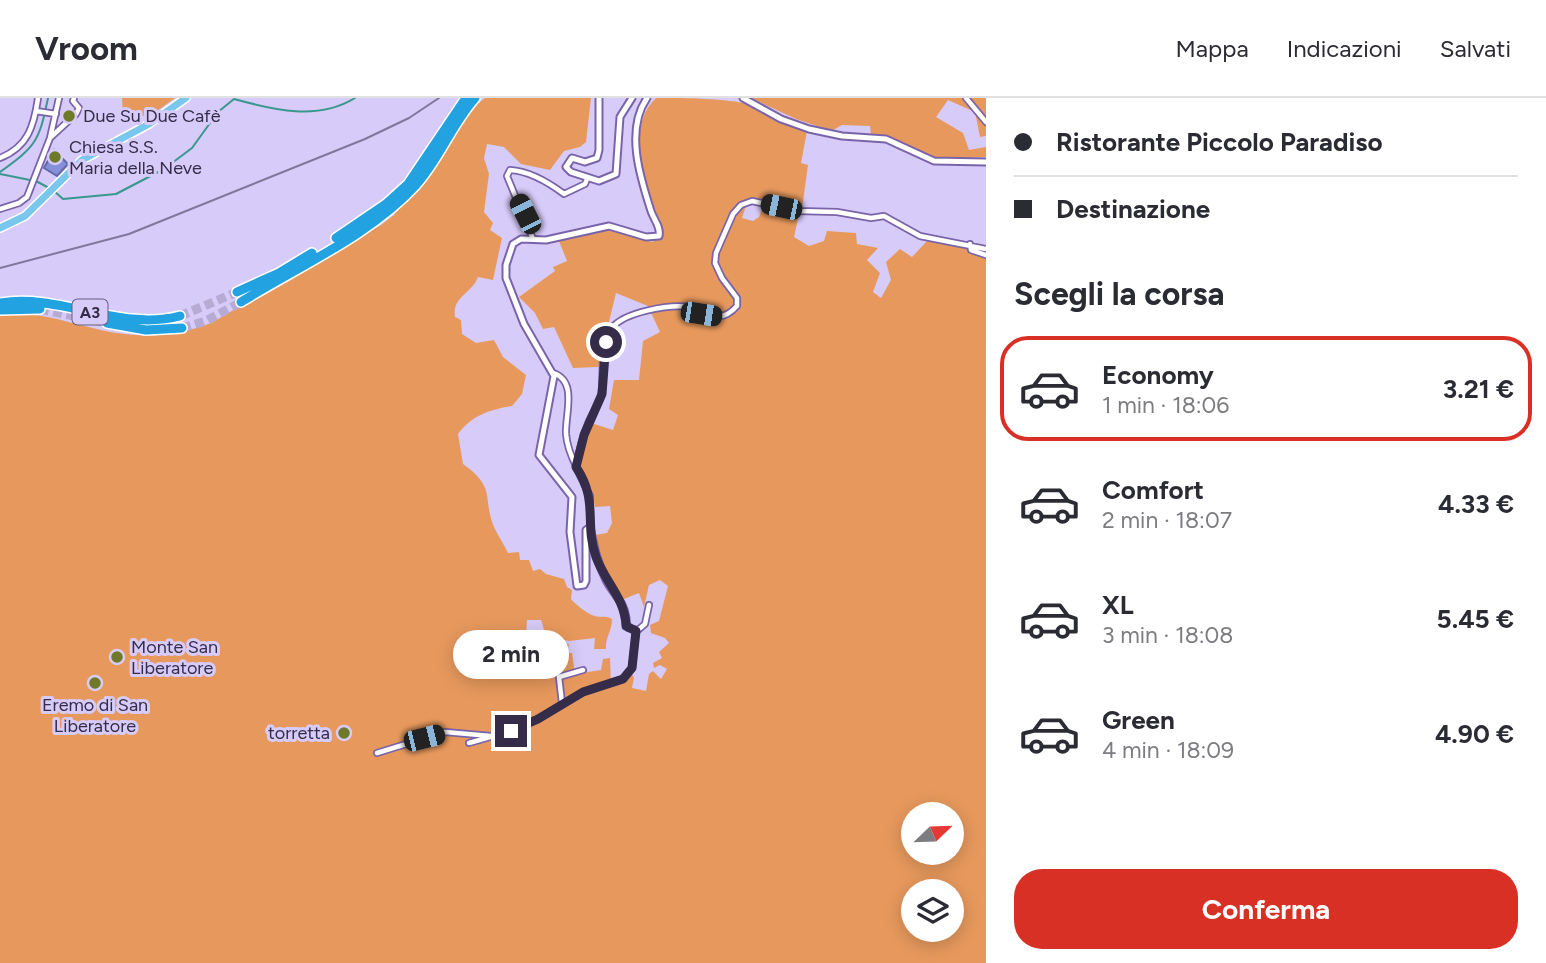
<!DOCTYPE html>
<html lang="it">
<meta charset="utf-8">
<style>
:root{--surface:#fff;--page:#f7f7f7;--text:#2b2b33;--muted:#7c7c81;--line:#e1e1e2;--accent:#d93025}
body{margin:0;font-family:Figtree,sans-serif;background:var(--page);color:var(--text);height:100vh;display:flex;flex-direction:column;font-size:26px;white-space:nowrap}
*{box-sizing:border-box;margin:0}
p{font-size:23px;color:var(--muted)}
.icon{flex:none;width:38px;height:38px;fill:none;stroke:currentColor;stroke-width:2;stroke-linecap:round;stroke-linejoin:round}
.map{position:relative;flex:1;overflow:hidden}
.sheet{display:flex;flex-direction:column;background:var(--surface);width:560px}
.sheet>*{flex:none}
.guide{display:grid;align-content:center;height:154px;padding:0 28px;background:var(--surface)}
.needle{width:46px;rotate:67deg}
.buttons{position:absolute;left:901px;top:704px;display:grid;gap:14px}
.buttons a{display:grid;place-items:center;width:63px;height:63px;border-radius:50%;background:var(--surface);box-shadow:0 4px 18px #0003;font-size:35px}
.end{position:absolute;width:32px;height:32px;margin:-16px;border:9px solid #352c4a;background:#fff;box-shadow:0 0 0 4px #fff}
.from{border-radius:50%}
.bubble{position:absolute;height:49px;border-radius:24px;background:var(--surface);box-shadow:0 4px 18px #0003;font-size:23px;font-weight:700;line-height:49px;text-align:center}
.car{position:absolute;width:21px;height:42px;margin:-21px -10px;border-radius:9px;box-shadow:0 0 5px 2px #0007;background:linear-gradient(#222 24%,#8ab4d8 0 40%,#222 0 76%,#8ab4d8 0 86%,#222 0)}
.guide b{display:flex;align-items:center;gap:24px;height:66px;font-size:26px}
.guide b+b{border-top:2px solid var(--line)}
.guide i{width:18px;height:18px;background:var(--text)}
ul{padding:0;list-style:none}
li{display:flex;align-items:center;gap:21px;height:105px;margin:0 14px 10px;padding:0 14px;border:4px solid transparent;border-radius:28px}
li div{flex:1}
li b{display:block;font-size:26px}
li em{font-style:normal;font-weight:700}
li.active{border-color:var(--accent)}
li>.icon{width:63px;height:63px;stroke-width:1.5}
h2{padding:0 28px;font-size:32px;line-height:84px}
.action{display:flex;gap:14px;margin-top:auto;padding:14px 28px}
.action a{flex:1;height:80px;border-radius:28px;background:var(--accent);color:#fff;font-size:28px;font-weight:700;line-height:80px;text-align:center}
header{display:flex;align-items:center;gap:42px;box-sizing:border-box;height:98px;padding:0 35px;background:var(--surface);border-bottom:2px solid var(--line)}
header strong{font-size:33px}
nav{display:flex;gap:38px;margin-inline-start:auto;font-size:24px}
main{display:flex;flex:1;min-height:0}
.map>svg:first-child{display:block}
</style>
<header>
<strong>Vroom</strong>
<nav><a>Mappa</a><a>Indicazioni</a><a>Salvati</a></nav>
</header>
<main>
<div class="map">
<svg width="986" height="865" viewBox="0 0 986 865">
<rect width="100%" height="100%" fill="#d7cbf9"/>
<path fill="#e7995d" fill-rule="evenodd" d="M122 0H175L150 18 123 17Z
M485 0H591L586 44 580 49 564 53 550 72 521 66 504 49 487 46 484 60 489 76 484 114 493 125 490 132 502 140 493 182 478 179C472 196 452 198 455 219L461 222 462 236 476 245 494 242 503 259 526 277 522 296 512 308C489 312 473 317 458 336L463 366C497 390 482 400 494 429 498 438 504 446 508 455L519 454 520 462H529L533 473 540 471 546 476 564 481 567 489 572 492 571 501C576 507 589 517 595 518 603 520 605 517 612 521 612 533 605 540 606 551H594L595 540 569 543 546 538 541 522H527L526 537 569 546 567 555H572L575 576 601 572 603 561 610 560 611 587 624 583 632 576 634 580 632 590 646 593 649 576 653 573 661 581 667 571 660 567 654 570 653 565 662 560 659 554 669 545 665 540 651 535 650 527 659 523 668 488 660 482 649 487 644 509 639 495 624 501C609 483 595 461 595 437L607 435 612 425 610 408 595 409 591 389 578 366 591 325 613 332 618 317 609 311 614 282H639L643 243 660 234 648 208 616 195 598 269 573 270 554 229 543 231 535 215 519 199 555 173 553 169 567 163 559 143 607 132 652 144 663 138C663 128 658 120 655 111 644 79 626 28 656 0 686 0 725 0 753 7 772 15 787 26 807 33L801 65 808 67 802 111 748 102 742 120 753 123 759 119 763 109 799 116 794 139 809 148 824 143 827 133 856 135 857 146 878 150 867 162 880 175 873 194 881 200 891 182 886 164 900 151 912 159 927 143 986 155V865H0V218C35 211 67 225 101 232 141 241 173 239 211 225L381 127 394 117 475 8ZM914 716H952V754H914ZM914 793H952V831H914Z
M751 0H986V38L980 39 975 14 948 2 936 19 963 35 969 52 986 49V59L939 61 887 38 871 37 870 28 842 27 833 32 826 31 796 21Z"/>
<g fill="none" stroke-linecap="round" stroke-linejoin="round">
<path stroke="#3a978e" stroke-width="2" d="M0 74C36 48 39 44 48 0
M0 76 30 82
M36 83 49 90
M54 93 63 101 116 96 164 71 192 50 218 14 234 1C274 12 318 23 355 0"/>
</g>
<path fill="#8690d8" stroke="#6068ac" stroke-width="2" d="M54 52 68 66 57 78 44 70Z"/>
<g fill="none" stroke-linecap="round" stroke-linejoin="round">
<path stroke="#b7abd6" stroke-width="9" stroke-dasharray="9 4.5" stroke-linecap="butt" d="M40 211 107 225
M180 218 237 194
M182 230 206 223 241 204"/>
<defs>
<path id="minor" d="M966 0 986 24
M36 13 56 16
M51 39 76 16 79 10 73 3 74 0
M0 60C28 49 34 28 38 0
M0 111 19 105 27 99 50 40 59 0
M533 141 507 78 510 72C530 73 548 84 564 96L585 86 587 81
M970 146 971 152 986 157
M553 275C578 283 565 316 566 336 567 348 571 358 576 368
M590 429V398L576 369C579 353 583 338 589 323 593 314 599 307 601 298 605 277 598 249 612 230 624 214 670 206 689 209 707 212 718 229 737 208V200L722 180 715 165 716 155 733 116 741 107 752 103 798 113 837 114 871 120 884 118 920 138 986 151
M626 520 628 530 638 532 645 526 649 507
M562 605 559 579 583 572
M469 645 511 633 538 621 583 594 623 581 632 570 636 533
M377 655 445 634 491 638"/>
<path id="tertiary" d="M599 0V52L597 60 585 64 572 60 566 69 571 74 599 83 616 76 620 19 632 0
M743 0 781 21 809 31 842 38 886 41 934 63 986 64
M626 520C624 503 613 496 606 482 597 464 594 448 590 429L586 432V483L584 487 577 488 570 434 572 399 539 357 554 278 524 226 506 180V167L513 146 521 141 546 142 609 128 646 139 659 138C661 129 654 122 651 113 640 79 625 32 647 0"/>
<path id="primary" d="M0 130 25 118 82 62 149 26 186 0"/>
<path id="motorway" d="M336 140 386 106 408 86 466 0
M237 194 279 175 312 155
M241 204C297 169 370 137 415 88 439 62 451 27 475 0
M0 205C61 195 119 234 180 218
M0 212 40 211
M107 225 146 232 182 230"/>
</defs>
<use href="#minor" stroke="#7a64a9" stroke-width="8"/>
<use href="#tertiary" stroke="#7a64a9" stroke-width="9"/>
<use href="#primary" stroke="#fff" stroke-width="10"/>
<use href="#motorway" stroke="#fff" stroke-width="12"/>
<use href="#minor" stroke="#fff" stroke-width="4.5"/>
<use href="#tertiary" stroke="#fff" stroke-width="5"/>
<use href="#primary" stroke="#7ac7ed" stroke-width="7"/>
<use href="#motorway" stroke="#22a2e1" stroke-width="9"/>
<path stroke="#81779c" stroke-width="2" d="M0 170 129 136 365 41 409 20 439 0"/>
</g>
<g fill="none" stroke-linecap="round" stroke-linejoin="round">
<path stroke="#352c4a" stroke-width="9" d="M511 633 538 621 583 594 623 581 632 570 636 533 626 528C625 500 605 484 596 459 584 425 599 403 576 369L584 337 602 296 606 244"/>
</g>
<g fill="#6e7a27" stroke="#d7cbf9" stroke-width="2.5">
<circle cx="69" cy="18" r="7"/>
<circle cx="55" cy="59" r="7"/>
<circle cx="117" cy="559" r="7"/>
<circle cx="95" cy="585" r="7"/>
<circle cx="344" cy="635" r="7"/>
</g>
<g text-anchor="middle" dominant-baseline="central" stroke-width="6" stroke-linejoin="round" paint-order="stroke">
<rect fill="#d7cbf9" stroke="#665c7e" stroke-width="2" x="72.5" y="201.5" width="35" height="25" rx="5"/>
<g font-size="16" font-weight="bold" fill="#352c4a">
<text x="90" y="214">A3</text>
</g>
<g font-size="18" fill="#352c4a" stroke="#d7cbf9" text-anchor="start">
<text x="83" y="18">Due Su Due Cafè</text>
<text x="69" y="49">Chiesa S.S.<tspan x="69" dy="21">Maria della Neve</tspan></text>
<text x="131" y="549">Monte San<tspan x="131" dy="21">Liberatore</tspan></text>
<text x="95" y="607" text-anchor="middle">Eremo di San<tspan x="95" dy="21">Liberatore</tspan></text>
<text x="330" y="635" text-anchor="end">torretta</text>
</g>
</g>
</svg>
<div class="buttons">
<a><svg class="needle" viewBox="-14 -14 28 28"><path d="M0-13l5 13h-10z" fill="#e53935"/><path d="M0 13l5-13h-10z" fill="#7c7c81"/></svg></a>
<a><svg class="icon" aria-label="layers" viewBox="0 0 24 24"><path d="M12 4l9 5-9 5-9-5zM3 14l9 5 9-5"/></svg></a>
</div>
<i class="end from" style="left:606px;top:244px"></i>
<i class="end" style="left:511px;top:633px"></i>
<div class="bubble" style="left:453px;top:532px;width:116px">2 min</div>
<i class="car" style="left:781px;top:109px;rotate:282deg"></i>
<i class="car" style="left:525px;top:116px;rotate:333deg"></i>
<i class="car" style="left:701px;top:216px;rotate:99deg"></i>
<i class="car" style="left:424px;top:640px;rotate:76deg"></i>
</div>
<section class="sheet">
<div class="guide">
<b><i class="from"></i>Ristorante Piccolo Paradiso</b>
<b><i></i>Destinazione</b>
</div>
<h2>Scegli la corsa</h2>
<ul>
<li class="active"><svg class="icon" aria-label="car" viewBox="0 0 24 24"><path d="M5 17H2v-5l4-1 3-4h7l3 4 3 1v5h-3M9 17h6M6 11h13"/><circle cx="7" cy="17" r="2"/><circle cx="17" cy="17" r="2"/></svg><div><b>Economy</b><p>1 min · 18:06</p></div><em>3.21 €</em></li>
<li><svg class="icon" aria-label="car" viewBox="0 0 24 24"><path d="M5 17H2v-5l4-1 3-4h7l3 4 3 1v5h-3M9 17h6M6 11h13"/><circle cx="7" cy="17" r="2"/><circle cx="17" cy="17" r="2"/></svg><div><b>Comfort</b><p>2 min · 18:07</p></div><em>4.33 €</em></li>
<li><svg class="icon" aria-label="car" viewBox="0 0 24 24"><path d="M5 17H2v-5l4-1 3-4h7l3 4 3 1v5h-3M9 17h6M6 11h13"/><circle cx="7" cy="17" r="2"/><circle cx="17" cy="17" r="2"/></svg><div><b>XL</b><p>3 min · 18:08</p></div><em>5.45 €</em></li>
<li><svg class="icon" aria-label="car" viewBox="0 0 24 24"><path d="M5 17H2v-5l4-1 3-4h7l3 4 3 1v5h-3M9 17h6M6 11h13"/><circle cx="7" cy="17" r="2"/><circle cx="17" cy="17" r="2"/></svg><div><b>Green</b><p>4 min · 18:09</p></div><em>4.90 €</em></li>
</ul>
<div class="action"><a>Conferma</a></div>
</section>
</main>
